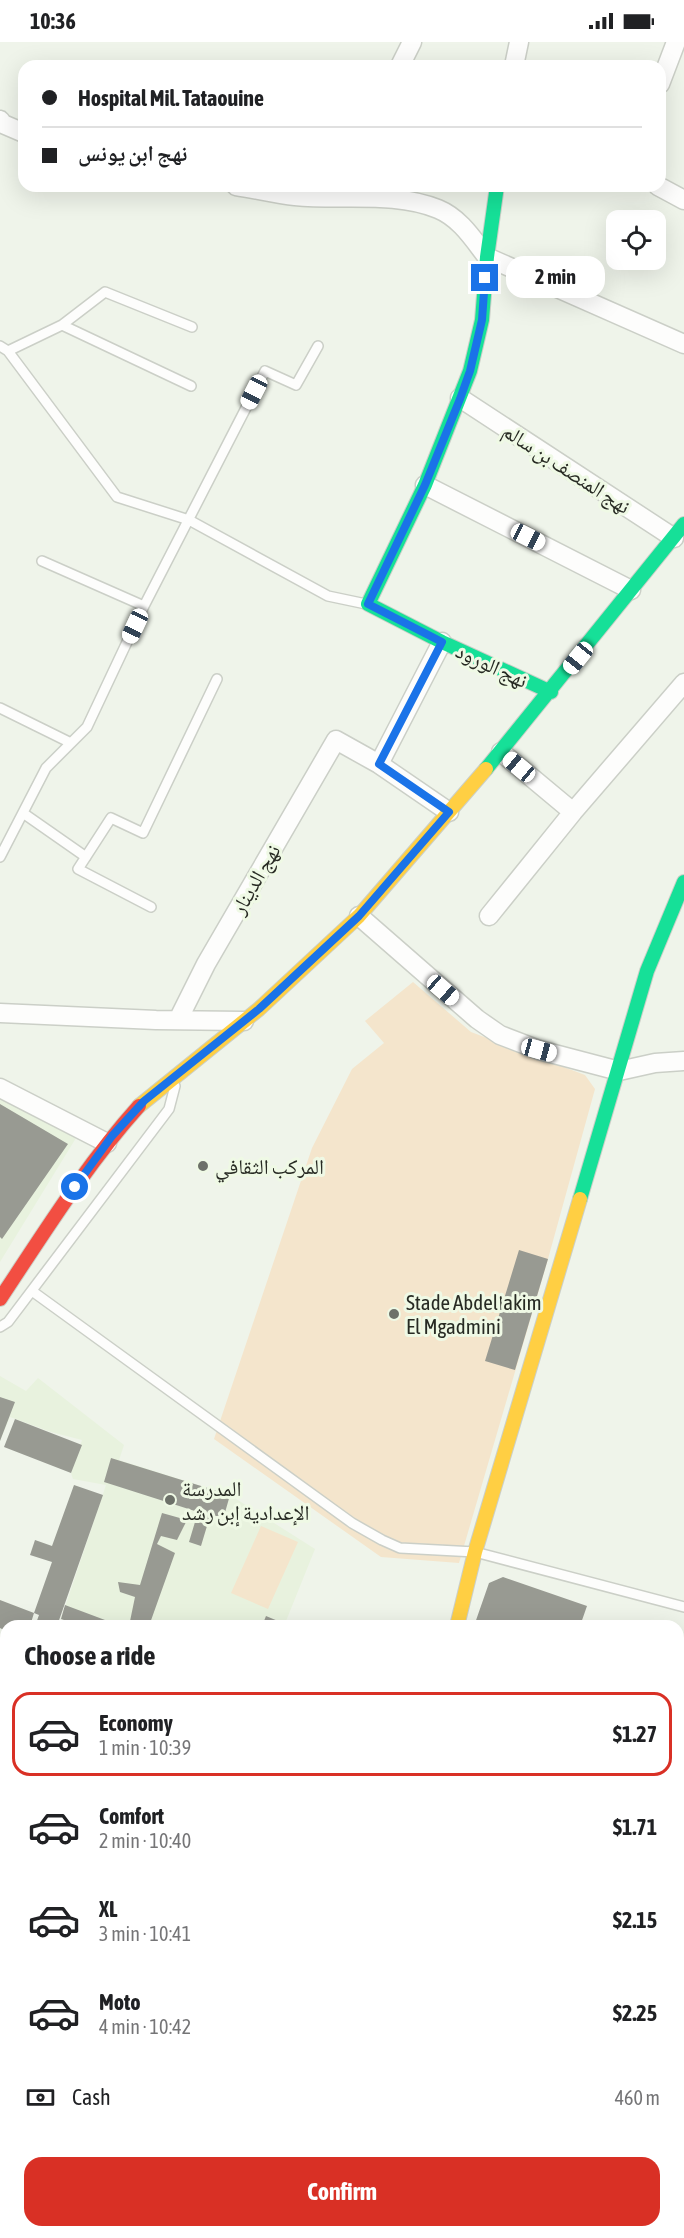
<!DOCTYPE html>
<meta charset="utf-8">
<style>
:root{--surface:#fff;--page:#f2f2f2;--text:#202124;--muted:#757577;--line:#e0e0e0;--accent:#d93025}
body{margin:0;font-family:"Asap Condensed","Noto Naskh Arabic",sans-serif;background:var(--page);color:var(--text);height:100vh;display:flex;flex-direction:column;font-size:22px;white-space:nowrap}
*{box-sizing:border-box;margin:0}
p{font-size:20px;color:var(--muted)}
.icon{flex:none;width:33px;height:33px;fill:none;stroke:currentColor;stroke-width:2;stroke-linecap:round;stroke-linejoin:round}
.map{position:relative;flex:1;overflow:hidden}
.drawer{position:absolute;left:0px;top:1578px;width:684px;height:618px;display:flex;flex-direction:column;background:var(--surface);border-radius:18px 18px 0 0;box-shadow:0 6px 24px #0002}
.drawer>*{flex:none}
.top-card{position:absolute;left:18px;top:18px;width:648px;height:132px;border-radius:18px;box-shadow:0 6px 24px #0002;display:grid;align-content:center;height:132px;padding:0 24px;background:var(--surface)}
.tools{position:absolute;left:606px;top:168px;display:grid;gap:12px}
.tools a{display:grid;place-items:center;width:60px;height:60px;border-radius:12px;background:var(--surface);box-shadow:0 6px 24px #0002;font-size:30px}
.end{position:absolute;width:27px;height:27px;margin:-14px;border:8px solid #1a73e8;background:#fff;box-shadow:0 0 0 3px #fff}
.from{border-radius:50%}
.bubble{position:absolute;height:42px;border-radius:18px;background:var(--surface);box-shadow:0 6px 24px #0002;font-size:20px;font-weight:700;line-height:42px;text-align:center}
.car{position:absolute;width:18px;height:36px;margin:-18px -9px;border-radius:8px;box-shadow:0 0 4px 2px #0007;background:linear-gradient(#fff 24%,#345 0 40%,#fff 0 76%,#345 0 86%,#fff 0)}
.top-card b{display:flex;align-items:center;gap:21px;height:57px;font-size:22px}
.top-card b+b{border-top:2px solid var(--line)}
.top-card i{width:15px;height:15px;background:var(--text)}
ul{padding:0;list-style:none}
li{display:flex;align-items:center;gap:18px;height:84px;margin:0 12px 9px;padding:0 12px;border:3px solid transparent;border-radius:18px}
li div{flex:1}
li b{display:block;font-size:22px}
li em{font-style:normal;font-weight:700}
li.selected{border-color:var(--accent)}
li>.icon{width:54px;height:54px;stroke-width:1.5}
h2{padding:0 24px;font-size:27px;line-height:72px}
.pay{display:flex;align-items:center;gap:15px;height:66px;padding:0 24px;font-size:22px}
.pay p{margin-inline-start:auto}
.button{display:flex;gap:12px;margin-top:auto;padding:12px 24px}
.button a{flex:1;height:69px;border-radius:18px;background:var(--accent);color:#fff;font-size:24px;font-weight:700;line-height:69px;text-align:center}
.status{display:flex;justify-content:space-between;align-items:center;height:42px;padding:0 30px;background:var(--surface);direction:ltr}
.status svg{height:16px;fill:currentColor}
.map>svg:first-child{display:block}
</style>
<div class="status"><b>10:36</b><svg viewBox="0 0 49 12"><path d="M0 12V9h3v3zM5 12V6h3v6zM10 12V3h3v9zM15 12V0h3v12zM26 1h20v11H26zM47 4h2v5h-2z"/></svg></div>
<div class="map">
<svg width="684" height="2196" viewBox="0 0 684 2196">
<rect width="100%" height="100%" fill="#eff4ea"/>
<path fill="#e8f2de" d="M0 1057 76 1096 0 1220Z
M0 1334 26 1349 38 1336 124 1403 119 1418 230 1453 315 1507 284 1584H82L61 1577 106 1443 73 1437 71 1431 82 1398 51 1390 10 1375 0 1399Z"/>
<path fill="#f4e5cc" d="M413 940 471 990 585 1033 595 1047 548 1217 459 1521 381 1515 214 1397 312 1106 352 1027 384 1001 365 979Z
M261 1484 298 1500 268 1567 231 1551Z"/>
<path fill="#7ed7cd" d="M684 1752V2002L678 2013V1762Z
M424 2190H578L574 2196H420Z"/>
<path fill="#989a92" d="M0 1062 68 1102 2 1197 0 1195Z
M519 1208 548 1217 515 1328 485 1319Z
M0 1355 15 1360 0 1399Z
M15 1377 82 1403 71 1431 4 1405Z
M111 1416 230 1453 224 1474H210L201 1504 189 1500 198 1470 104 1440Z
M74 1443 103 1453 57 1584H35L39 1573 34 1571 52 1520 30 1513 35 1498 52 1504Z
M162 1471 187 1478 177 1498 161 1494 157 1502 175 1511 149 1584H129L135 1555 120 1550 118 1540 140 1543Z
M503 1535 587 1564 580 1584H474L489 1541Z
M0 1558 34 1571 30 1584H6V1589L0 1586Z
M65 1563 121 1584H82L61 1577Z
M266 1574 278 1579 277 1584H262Z
M0 1649 6 1651V1677L0 1694Z
M0 2013 6 2015V2113L0 2124Z
M6 2172V2190H73L69 2196H12L0 2188V2181Z
M89 2190H158L154 2196H86Z
M183 2190H281L285 2193 282 2196H178Z
M329 2190H381L377 2196H338Z"/>
<g fill="none" stroke-linecap="round" stroke-linejoin="round">
<defs>
<path id="lane" d="M62 283 191 344
M0 304 8 309 117 455 189 478 328 554 366 562
M8 309 62 283 105 250 192 285
M42 519 144 564
M0 666 71 701
M23 771 86 815
M0 815 46 726 87 685 144 564 265 329 296 343 318 304
M151 865 78 827 111 776 143 791 217 637
M32 1249 352 1481 382 1498 400 1506 475 1510 684 1565
M0 1285 8 1280 169 1067 175 1044"/>
<path id="street" d="M400 24 412 0
M514 24 519 0
M660 42 676 0
M0 78 3 82 24 91
M236 144C256 147 276 152 295 154 342 159 394 149 438 167 460 176 473 197 487 215L684 302
M658 144 684 158
M460 356 674 496
M425 443 631 548
M501 710 573 770
M379 722 442 600
M359 874 477 977 500 993 539 1008 619 1029 655 1021 684 1019
M489 874 573 770 684 641
M0 971 156 978 244 979
M178 978 206 922 336 698 379 722 449 770
M0 1046 107 1101
M0 1989 6 1992
M678 2080 684 2068
M678 2120 684 2123
M0 2138 6 2129
M303 2190 312 2196
M80 2196 85 2190
M171 2196 175 2190
M623 2196 626 2190"/>
<path id="fast" d="M497 144 487 215 482 278 470 329 425 443 368 562 442 600 551 650
M486 727 684 482
M580 1157 647 929 684 840"/>
<path id="slow" d="M139 1064 259 967 359 874 486 727
M457 1584 475 1510 580 1157"/>
<path id="jam" d="M0 1257C44 1191 86 1123 139 1064"/>
</defs>
<use href="#lane" stroke="#cbcfc7" stroke-width="12"/>
<use href="#street" stroke="#cbcfc7" stroke-width="21"/>
<use href="#fast" stroke="#cbcfc7" stroke-width="16"/>
<use href="#slow" stroke="#cbcfc7" stroke-width="16"/>
<use href="#jam" stroke="#cbcfc7" stroke-width="16"/>
<use href="#lane" stroke="#fdfdfc" stroke-width="9"/>
<use href="#street" stroke="#fdfdfc" stroke-width="18"/>
<use href="#fast" stroke="#16e098" stroke-width="14"/>
<use href="#slow" stroke="#ffcf43" stroke-width="14"/>
<use href="#jam" stroke="#f24e42" stroke-width="14"/>
</g>
<g fill="none" stroke-linecap="round" stroke-linejoin="round">
<path stroke="#1a73e8" stroke-width="8" d="M75 1145 112 1094 144 1059 259 967 359 874 449 770 379 722 442 600 368 562 425 443 460 357 470 329 482 278 485 236"/>
</g>
<g fill="#6d7169" stroke="#eff9e5" stroke-width="2">
<circle cx="203" cy="1124" r="6"/>
<circle cx="394" cy="1272" r="6"/>
<circle cx="170" cy="1458" r="6"/>
</g>
<g text-anchor="middle" dominant-baseline="central" stroke-width="6" stroke-linejoin="round" paint-order="stroke">
<g font-size="21" fill="#272a23" stroke="#eff9e5">
<text transform="translate(567 426) rotate(33)">نهج المنصف بن سالم</text>
<text transform="translate(492 623) rotate(25)">نهج الورود</text>
<text transform="translate(255 837) rotate(-60)">نهج الدينار</text>
</g>
<g font-size="21" fill="#272a23" stroke="#eff9e5" text-anchor="start">
<text x="215" y="1124">المركب الثقافي</text>
<text x="406" y="1260">Stade Abdelاakim<tspan x="406" dy="24">El Mgadmini</tspan></text>
<text x="182" y="1446">المدرسة<tspan x="182" dy="24">الإعدادية إبن رشد</tspan></text>
</g>
</g>
</svg>
<div class="tools">
<a><svg class="icon" aria-label="locate" viewBox="0 0 24 24"><circle cx="12" cy="12" r="6"/><path d="M12 2v4M12 18v4M2 12h4M18 12h4"/></svg></a>
</div>
<i class="end from" style="left:75px;top:1145px"></i>
<i class="end" style="left:485px;top:236px"></i>
<div class="bubble" style="left:506px;top:214px;width:99px">2 min</div>
<i class="car" style="left:254px;top:350px;rotate:207deg"></i>
<i class="car" style="left:528px;top:495px;rotate:117deg"></i>
<i class="car" style="left:135px;top:584px;rotate:205deg"></i>
<i class="car" style="left:578px;top:616px;rotate:219deg"></i>
<i class="car" style="left:519px;top:725px;rotate:310deg"></i>
<i class="car" style="left:443px;top:948px;rotate:131deg"></i>
<i class="car" style="left:539px;top:1008px;rotate:105deg"></i>
<div class="top-card">
<b><i class="from"></i>Hospital Mil. Tataouine</b>
<b><i></i>نهج ابن يونس</b>
</div>
<section class="drawer">
<h2>Choose a ride</h2>
<ul>
<li class="selected"><svg class="icon" aria-label="car" viewBox="0 0 24 24"><path d="M5 17H2v-5l4-1 3-4h7l3 4 3 1v5h-3M9 17h6M6 11h13"/><circle cx="7" cy="17" r="2"/><circle cx="17" cy="17" r="2"/></svg><div><b>Economy</b><p>1 min · 10:39</p></div><em>$1.27</em></li>
<li><svg class="icon" aria-label="car" viewBox="0 0 24 24"><path d="M5 17H2v-5l4-1 3-4h7l3 4 3 1v5h-3M9 17h6M6 11h13"/><circle cx="7" cy="17" r="2"/><circle cx="17" cy="17" r="2"/></svg><div><b>Comfort</b><p>2 min · 10:40</p></div><em>$1.71</em></li>
<li><svg class="icon" aria-label="car" viewBox="0 0 24 24"><path d="M5 17H2v-5l4-1 3-4h7l3 4 3 1v5h-3M9 17h6M6 11h13"/><circle cx="7" cy="17" r="2"/><circle cx="17" cy="17" r="2"/></svg><div><b>XL</b><p>3 min · 10:41</p></div><em>$2.15</em></li>
<li><svg class="icon" aria-label="car" viewBox="0 0 24 24"><path d="M5 17H2v-5l4-1 3-4h7l3 4 3 1v5h-3M9 17h6M6 11h13"/><circle cx="7" cy="17" r="2"/><circle cx="17" cy="17" r="2"/></svg><div><b>Moto</b><p>4 min · 10:42</p></div><em>$2.25</em></li>
</ul>
<div class="pay"><svg class="icon" aria-label="cash" viewBox="0 0 24 24"><path d="M3 7h18v10H3z"/><circle cx="12" cy="12" r="2"/></svg>Cash<p>460 m</p></div>
<div class="button"><a>Confirm</a></div>
</section>
</div>
